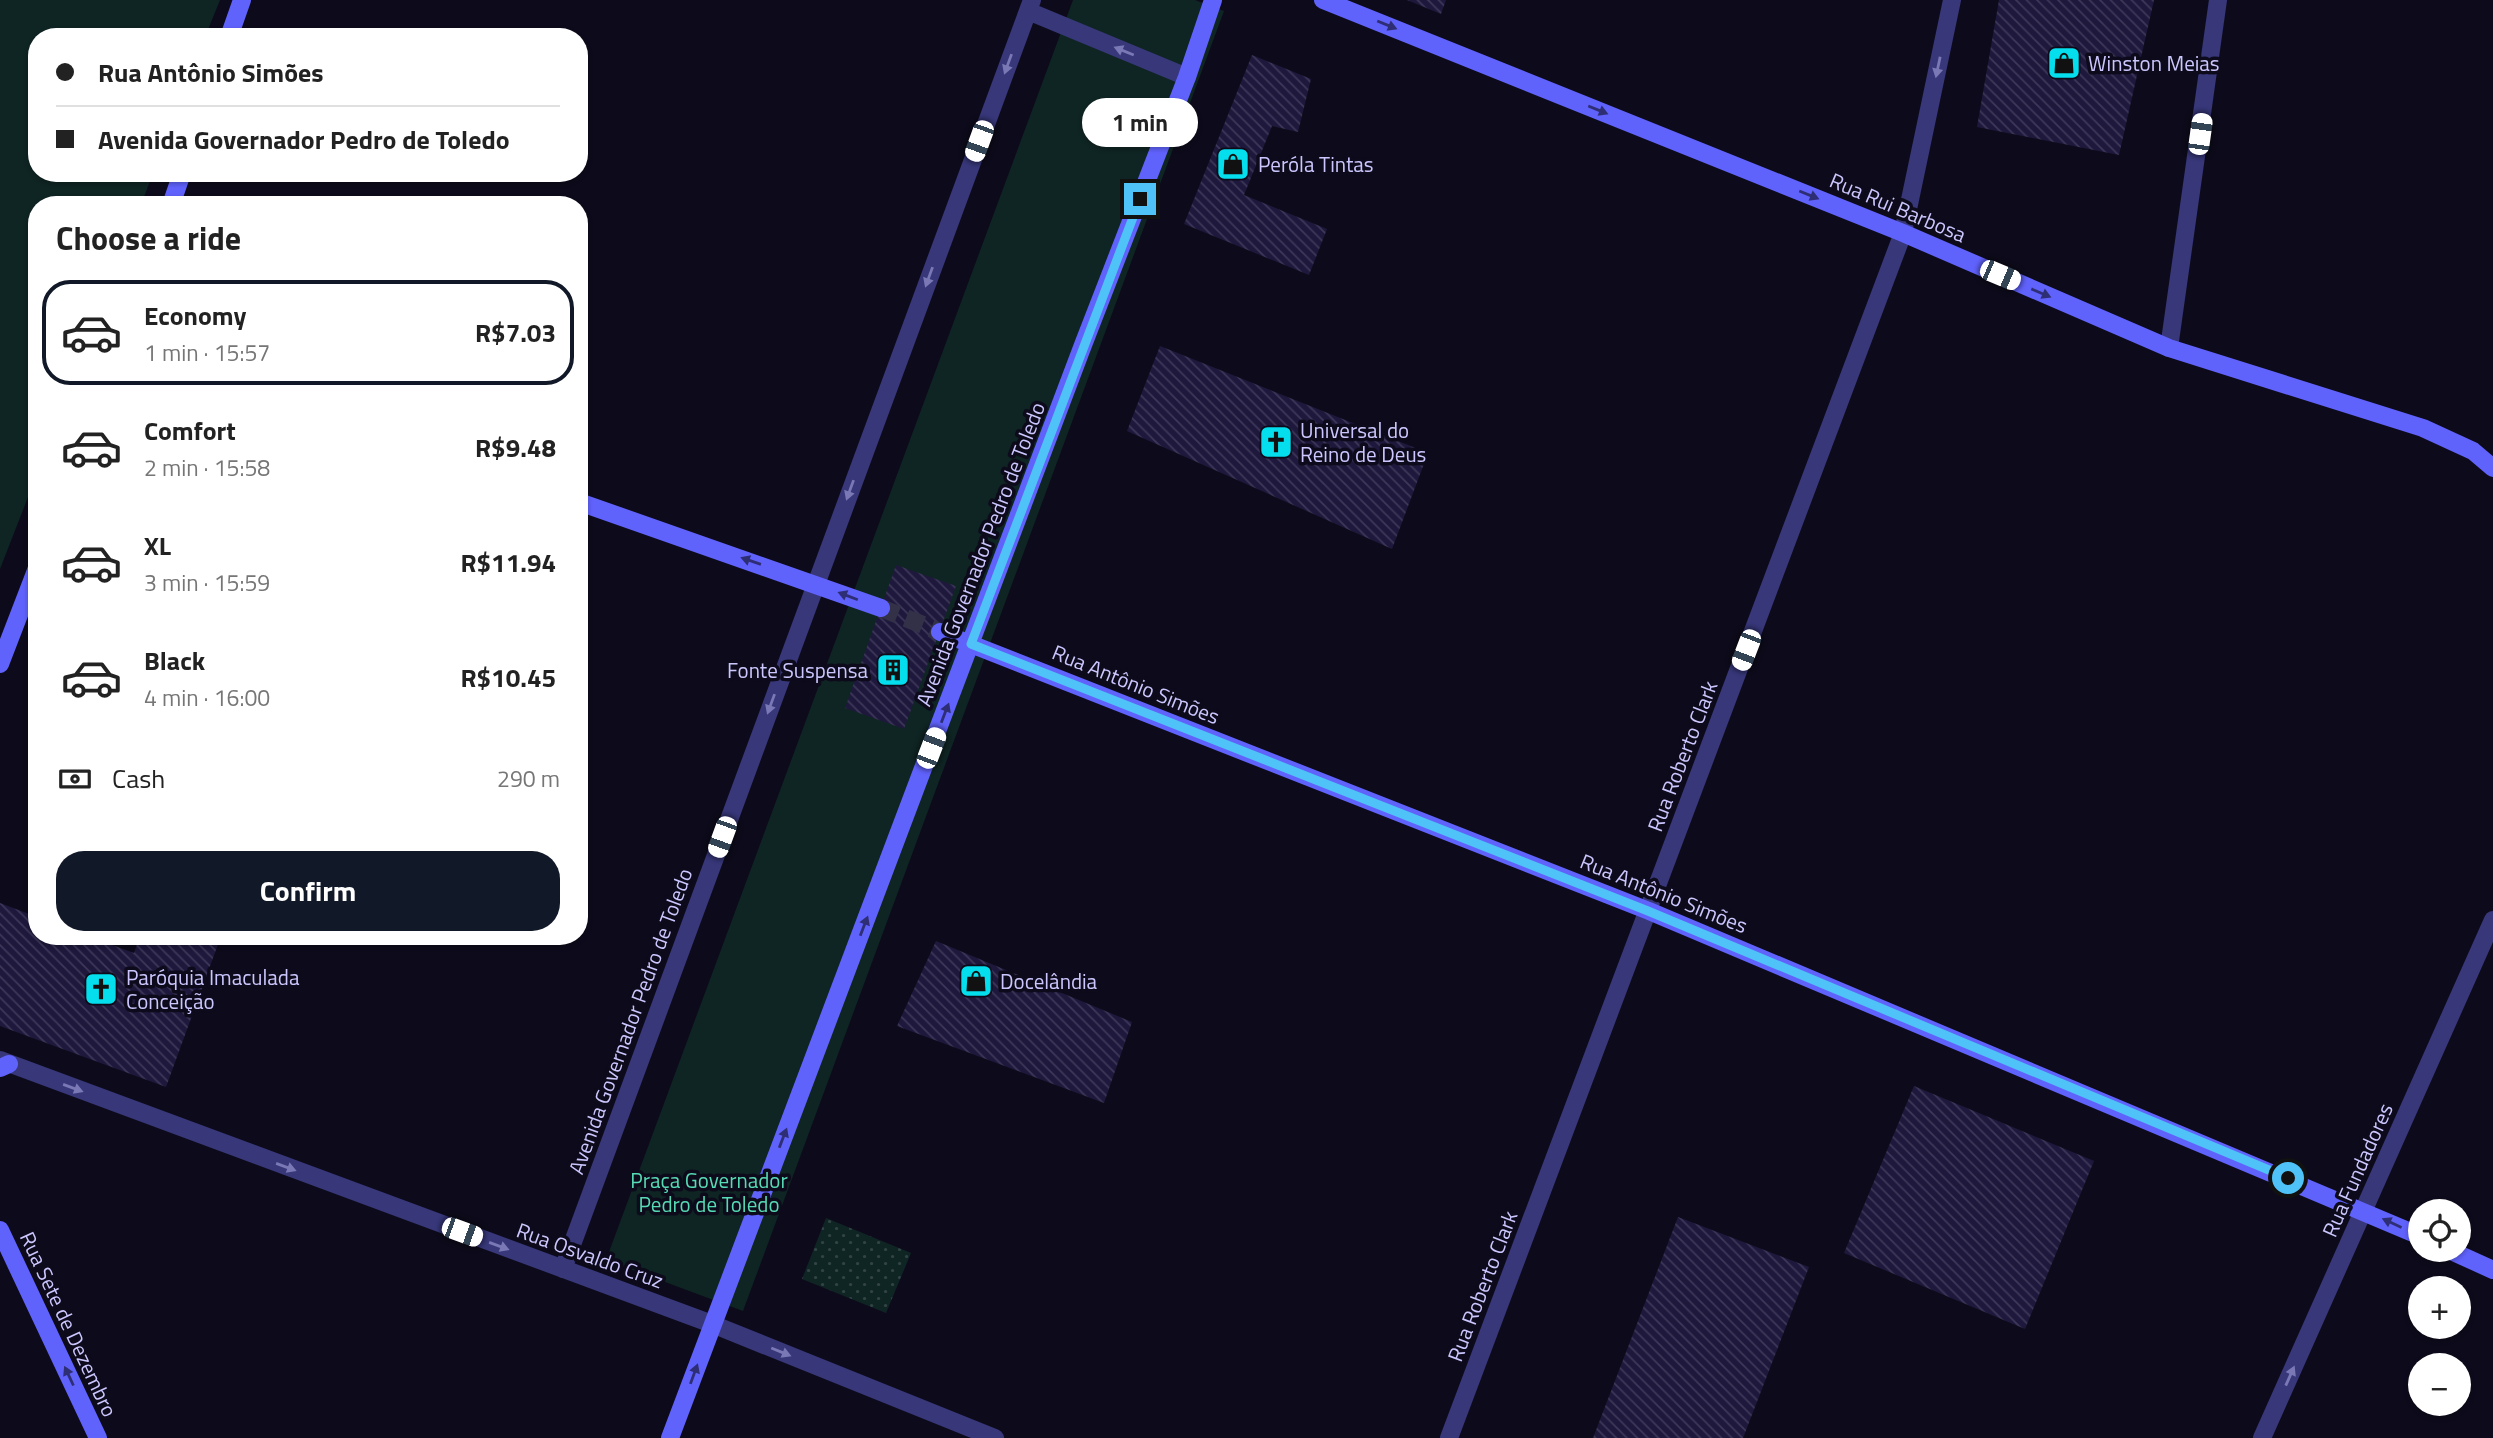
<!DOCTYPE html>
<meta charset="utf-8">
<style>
:root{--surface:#fff;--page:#f2f2f2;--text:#222;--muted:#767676;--line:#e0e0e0;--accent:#111827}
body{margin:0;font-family:"Titillium Web",sans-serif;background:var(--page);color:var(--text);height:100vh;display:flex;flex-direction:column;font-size:26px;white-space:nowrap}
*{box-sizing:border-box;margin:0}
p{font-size:23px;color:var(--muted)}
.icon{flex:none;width:38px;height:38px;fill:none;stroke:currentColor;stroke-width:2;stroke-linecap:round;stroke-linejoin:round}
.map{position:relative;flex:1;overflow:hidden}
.drawer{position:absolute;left:28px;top:196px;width:560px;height:749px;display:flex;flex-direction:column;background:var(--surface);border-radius:28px;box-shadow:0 2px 5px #0004}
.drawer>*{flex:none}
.hud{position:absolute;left:28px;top:28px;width:560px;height:154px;border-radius:28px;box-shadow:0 2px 5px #0004;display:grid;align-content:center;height:154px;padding:0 28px;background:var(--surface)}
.controls{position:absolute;left:2408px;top:1199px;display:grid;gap:14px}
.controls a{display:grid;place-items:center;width:63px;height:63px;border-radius:50%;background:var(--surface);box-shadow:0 2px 5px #0004;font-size:35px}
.end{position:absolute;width:32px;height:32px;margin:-16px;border:9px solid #4fc3f7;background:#111;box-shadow:0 0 0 4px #111}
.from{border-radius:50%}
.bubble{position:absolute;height:49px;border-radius:24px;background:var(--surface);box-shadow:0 2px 5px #0004;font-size:23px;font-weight:700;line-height:49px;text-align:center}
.car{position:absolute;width:21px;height:42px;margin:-21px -10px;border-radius:9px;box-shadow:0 0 5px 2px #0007;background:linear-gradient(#fff 24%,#345 0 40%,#fff 0 76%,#345 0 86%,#fff 0)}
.hud b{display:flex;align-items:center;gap:24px;height:66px;font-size:26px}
.hud b+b{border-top:2px solid var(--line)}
.hud i{width:18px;height:18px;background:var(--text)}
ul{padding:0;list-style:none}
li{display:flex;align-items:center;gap:21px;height:105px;margin:0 14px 10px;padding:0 14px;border:4px solid transparent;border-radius:28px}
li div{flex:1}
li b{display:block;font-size:26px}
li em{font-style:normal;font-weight:700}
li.active{border-color:var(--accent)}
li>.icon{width:63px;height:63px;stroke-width:1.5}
h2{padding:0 28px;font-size:32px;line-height:84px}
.pay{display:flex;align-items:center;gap:18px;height:77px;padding:0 28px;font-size:26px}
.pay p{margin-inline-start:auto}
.action{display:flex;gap:14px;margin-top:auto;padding:14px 28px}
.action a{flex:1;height:80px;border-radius:28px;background:var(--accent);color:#fff;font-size:28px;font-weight:700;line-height:80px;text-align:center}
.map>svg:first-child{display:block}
</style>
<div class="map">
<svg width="2493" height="1438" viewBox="0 0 2493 1438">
<defs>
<pattern id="grass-dots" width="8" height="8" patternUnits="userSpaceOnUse" patternTransform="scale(1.75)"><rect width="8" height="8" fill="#0f2523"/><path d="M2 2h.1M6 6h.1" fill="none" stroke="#314344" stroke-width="1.8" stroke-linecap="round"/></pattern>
<pattern id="building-back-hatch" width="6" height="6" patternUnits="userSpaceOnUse" patternTransform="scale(1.75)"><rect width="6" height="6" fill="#1e183c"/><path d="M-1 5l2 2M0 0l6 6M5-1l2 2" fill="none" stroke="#3d3859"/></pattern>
</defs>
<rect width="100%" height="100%" fill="#0d0b1b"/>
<path fill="url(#grass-dots)" d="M826 1218 911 1253 886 1313 802 1279Z"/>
<path fill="#0f2523" d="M0 0H220L205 37H37V173H153L141 205H37V474L0 569Z
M1073 0H1195L1224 11 743 1311 606 1260Z"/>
<path fill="url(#building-back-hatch)" d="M1407 0H1446L1441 14Z
M1999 0H2154L2119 155 1977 127Z
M1252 55 1311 79 1298 132 1272 126 1244 195 1327 229 1309 275 1184 224Z
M1160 346 1428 453 1392 549 1127 431Z
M896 565 956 586 904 729 845 708Z
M0 903 37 917V936H88L134 953 140 936H221L166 1087 0 1026Z
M936 941 1132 1022 1104 1103 897 1026Z
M1914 1086 2094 1161 2025 1329 1844 1253Z
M1678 1217 1809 1267 1743 1438H1593Z"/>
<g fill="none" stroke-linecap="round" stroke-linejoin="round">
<path stroke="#333148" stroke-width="18" stroke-dasharray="18 9" stroke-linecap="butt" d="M881 608 940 632"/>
<path stroke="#37377a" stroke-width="18" d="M1028 11 1187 77
M2169 348 2218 0
M0 1060 712 1324 995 1438
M563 1269 1032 0
M1449 1438 1903 233 1952 0
M2262 1438 2493 920"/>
<path stroke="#6062fc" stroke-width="18" d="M1323 0 1903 233 2169 348 2423 428 2473 451 2493 468
M229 37 242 0
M171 205 182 173
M579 502 881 608
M940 632 1649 911 2420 1236
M0 664 37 568
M0 1068 9 1064
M0 1230 98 1438
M2449 1250 2493 1270
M670 1438 1083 345 1187 77 1213 0"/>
</g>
<defs><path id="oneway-solid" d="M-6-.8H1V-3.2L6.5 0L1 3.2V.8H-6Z" transform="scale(1.75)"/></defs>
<g fill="#2e2e75">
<use href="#oneway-solid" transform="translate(1387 25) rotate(22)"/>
<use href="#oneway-solid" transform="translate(1598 110) rotate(22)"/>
<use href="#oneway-solid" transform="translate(1809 195) rotate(22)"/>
<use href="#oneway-solid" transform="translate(2041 293) rotate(23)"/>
<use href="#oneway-solid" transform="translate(751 561) rotate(-161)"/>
<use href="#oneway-solid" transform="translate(848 596) rotate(-159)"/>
<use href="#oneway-solid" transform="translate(945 713) rotate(-69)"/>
<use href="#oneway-solid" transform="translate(864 926) rotate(-69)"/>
<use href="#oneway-solid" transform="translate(783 1138) rotate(-69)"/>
<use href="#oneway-solid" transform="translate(2392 1223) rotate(-155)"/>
<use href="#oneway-solid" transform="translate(694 1374) rotate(-70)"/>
<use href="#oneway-solid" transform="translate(69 1376) rotate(-115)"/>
</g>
<g fill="#7a78b5">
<use href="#oneway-solid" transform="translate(1124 51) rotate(-158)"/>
<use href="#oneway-solid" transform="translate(1008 64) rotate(110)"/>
<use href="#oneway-solid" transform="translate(1938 67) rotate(102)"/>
<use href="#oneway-solid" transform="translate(929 277) rotate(110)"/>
<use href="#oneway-solid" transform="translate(850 490) rotate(110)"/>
<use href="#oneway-solid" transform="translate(771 704) rotate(110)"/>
<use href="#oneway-solid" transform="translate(73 1088) rotate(20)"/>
<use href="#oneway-solid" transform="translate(286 1167) rotate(20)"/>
<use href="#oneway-solid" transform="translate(499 1246) rotate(20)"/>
<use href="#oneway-solid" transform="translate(781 1352) rotate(22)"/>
<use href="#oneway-solid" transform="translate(2290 1376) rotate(-66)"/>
</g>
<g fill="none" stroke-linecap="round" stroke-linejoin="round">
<path stroke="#4fc3f7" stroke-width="9" d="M1140 199 971 644 1648 911 2288 1178"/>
</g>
<defs>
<symbol id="shop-square" viewBox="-11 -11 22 22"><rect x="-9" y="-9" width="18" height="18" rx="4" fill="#05deec" stroke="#0d0b1b"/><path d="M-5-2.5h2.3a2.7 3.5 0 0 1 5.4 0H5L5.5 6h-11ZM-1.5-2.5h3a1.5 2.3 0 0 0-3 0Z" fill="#111"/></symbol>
<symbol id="church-square" viewBox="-11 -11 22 22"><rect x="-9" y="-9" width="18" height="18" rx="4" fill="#05deec" stroke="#0d0b1b"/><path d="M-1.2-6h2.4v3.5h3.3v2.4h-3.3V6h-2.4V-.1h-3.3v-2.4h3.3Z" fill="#111"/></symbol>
<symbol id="building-square" viewBox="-11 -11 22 22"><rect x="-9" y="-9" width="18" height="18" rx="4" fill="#05deec" stroke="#0d0b1b"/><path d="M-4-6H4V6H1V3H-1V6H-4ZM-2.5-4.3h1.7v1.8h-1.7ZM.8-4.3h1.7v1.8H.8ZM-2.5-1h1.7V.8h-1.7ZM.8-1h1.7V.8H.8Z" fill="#111"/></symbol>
</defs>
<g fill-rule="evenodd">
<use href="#shop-square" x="2045" y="44" width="38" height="38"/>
<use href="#shop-square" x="1214" y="145" width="38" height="38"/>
<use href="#church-square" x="1257" y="423" width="38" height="38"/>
<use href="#building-square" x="874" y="651" width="38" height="38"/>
<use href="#shop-square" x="957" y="962" width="38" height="38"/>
<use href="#church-square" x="82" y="970" width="38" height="38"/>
</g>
<g text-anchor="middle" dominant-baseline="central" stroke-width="7" stroke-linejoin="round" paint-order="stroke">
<g font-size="21" fill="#cbc7fe" stroke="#0d0b1b" text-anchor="start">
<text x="2088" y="63">Winston Meias</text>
<text x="1258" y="164">Peróla Tintas</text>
<text x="1300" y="430">Universal do<tspan x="1300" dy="24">Reino de Deus</tspan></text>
<text x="868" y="670" text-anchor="end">Fonte Suspensa</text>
<text x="126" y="977">Paróquia Imaculada<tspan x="126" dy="24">Conceição</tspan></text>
<text x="1000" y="981">Docelândia</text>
</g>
<g font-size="21" fill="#cbc7fe" stroke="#0d0b1b">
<text transform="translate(1898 207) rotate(23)">Rua Rui Barbosa</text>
<text transform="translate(980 554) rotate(-69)">Avenida Governador Pedro de Toledo</text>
<text transform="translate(1136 684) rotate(22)">Rua Antônio Simões</text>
<text transform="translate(1682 756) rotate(-69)">Rua Roberto Clark</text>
<text transform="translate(1664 893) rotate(22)">Rua Antônio Simões</text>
<text transform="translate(630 1021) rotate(-70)">Avenida Governador Pedro de Toledo</text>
<text transform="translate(2357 1170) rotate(-66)">Rua Fundadores</text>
<text transform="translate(590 1255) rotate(20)">Rua Osvaldo Cruz</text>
<text transform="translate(1482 1286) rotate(-69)">Rua Roberto Clark</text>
<text transform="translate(69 1324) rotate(65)">Rua Sete de Dezembro</text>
</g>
<g font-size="21" fill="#56dbb4" stroke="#0d0b1b">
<text x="709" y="1180">Praça Governador<tspan x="709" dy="24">Pedro de Toledo</tspan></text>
</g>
</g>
</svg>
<div class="controls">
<a><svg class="icon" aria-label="locate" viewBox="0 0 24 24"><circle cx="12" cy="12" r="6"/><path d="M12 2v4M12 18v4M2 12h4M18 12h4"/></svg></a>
<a>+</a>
<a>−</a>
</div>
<i class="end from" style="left:2288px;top:1178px"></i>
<i class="end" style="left:1140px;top:199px"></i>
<div class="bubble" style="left:1082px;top:98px;width:116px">1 min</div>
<i class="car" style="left:2200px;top:134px;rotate:8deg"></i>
<i class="car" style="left:979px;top:141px;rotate:200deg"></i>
<i class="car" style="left:2000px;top:275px;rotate:113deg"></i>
<i class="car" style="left:1746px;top:650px;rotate:201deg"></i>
<i class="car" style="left:931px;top:748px;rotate:21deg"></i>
<i class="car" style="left:722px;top:837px;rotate:200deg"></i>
<i class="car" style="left:462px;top:1232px;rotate:110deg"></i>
<div class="hud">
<b><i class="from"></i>Rua Antônio Simões</b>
<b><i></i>Avenida Governador Pedro de Toledo</b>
</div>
<section class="drawer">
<h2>Choose a ride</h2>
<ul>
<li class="active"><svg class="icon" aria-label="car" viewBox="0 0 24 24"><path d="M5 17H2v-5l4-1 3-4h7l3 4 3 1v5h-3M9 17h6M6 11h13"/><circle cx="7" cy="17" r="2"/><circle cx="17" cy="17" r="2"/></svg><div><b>Economy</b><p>1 min · 15:57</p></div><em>R$7.03</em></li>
<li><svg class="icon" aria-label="car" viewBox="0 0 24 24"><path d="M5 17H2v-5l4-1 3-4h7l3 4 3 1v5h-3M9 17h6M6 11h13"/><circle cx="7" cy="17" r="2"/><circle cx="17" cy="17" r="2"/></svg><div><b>Comfort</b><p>2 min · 15:58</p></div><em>R$9.48</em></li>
<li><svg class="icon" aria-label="car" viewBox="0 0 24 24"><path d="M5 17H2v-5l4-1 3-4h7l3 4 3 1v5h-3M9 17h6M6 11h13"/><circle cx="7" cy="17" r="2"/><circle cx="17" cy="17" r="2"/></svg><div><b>XL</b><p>3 min · 15:59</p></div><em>R$11.94</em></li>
<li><svg class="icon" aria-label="car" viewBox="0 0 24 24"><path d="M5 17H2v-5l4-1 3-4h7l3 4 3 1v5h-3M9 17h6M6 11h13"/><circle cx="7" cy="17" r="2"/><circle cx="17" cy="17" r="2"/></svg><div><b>Black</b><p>4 min · 16:00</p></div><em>R$10.45</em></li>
</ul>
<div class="pay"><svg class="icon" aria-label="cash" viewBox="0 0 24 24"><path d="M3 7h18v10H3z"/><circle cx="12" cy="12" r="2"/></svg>Cash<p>290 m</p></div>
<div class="action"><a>Confirm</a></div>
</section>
</div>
